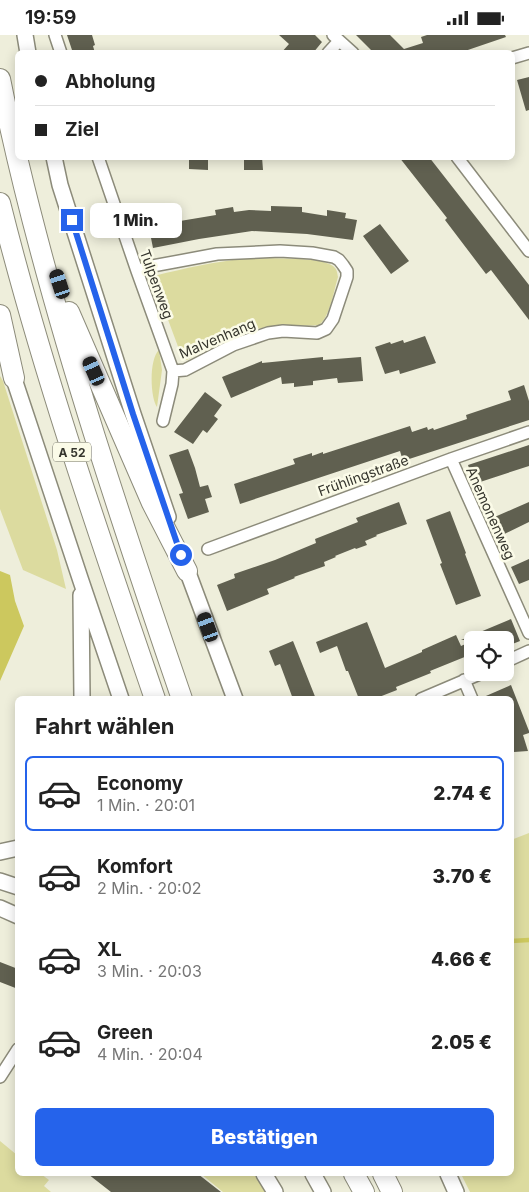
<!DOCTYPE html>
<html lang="de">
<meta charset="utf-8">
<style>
:root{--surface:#fff;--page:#f2f2f2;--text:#222;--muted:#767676;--line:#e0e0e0;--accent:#2563eb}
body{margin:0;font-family:Inter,sans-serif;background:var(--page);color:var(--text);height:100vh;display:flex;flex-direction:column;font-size:19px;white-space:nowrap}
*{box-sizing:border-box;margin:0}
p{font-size:16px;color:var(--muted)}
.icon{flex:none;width:28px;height:28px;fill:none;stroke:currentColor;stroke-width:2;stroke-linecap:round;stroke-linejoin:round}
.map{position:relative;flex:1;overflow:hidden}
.panel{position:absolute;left:15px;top:661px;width:499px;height:480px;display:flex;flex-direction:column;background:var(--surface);border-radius:8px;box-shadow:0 2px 12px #0003}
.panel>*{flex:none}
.banner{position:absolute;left:15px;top:15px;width:500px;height:110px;border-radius:8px;box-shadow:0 2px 12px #0003;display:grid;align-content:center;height:110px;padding:0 20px;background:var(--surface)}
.buttons{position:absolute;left:464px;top:596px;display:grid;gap:10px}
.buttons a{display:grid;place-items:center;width:50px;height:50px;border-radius:8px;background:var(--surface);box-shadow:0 2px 12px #0003;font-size:25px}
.end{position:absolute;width:22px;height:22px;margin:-11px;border:6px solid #2563eb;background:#fff;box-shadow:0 0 0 2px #fff}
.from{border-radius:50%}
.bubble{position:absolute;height:35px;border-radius:8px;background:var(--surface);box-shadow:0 2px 12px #0003;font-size:16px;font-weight:800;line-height:35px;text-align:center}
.car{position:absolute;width:15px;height:30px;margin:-15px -8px;border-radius:6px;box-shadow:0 0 4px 1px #0007;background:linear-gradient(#222 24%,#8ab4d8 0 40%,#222 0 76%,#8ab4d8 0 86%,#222 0)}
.banner b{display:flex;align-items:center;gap:18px;height:48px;font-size:19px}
.banner b+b{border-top:1px solid var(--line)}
.banner i{width:12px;height:12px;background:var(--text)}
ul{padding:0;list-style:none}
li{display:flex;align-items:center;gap:15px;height:75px;margin:0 10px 8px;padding:0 10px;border:2px solid transparent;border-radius:8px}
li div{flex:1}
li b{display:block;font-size:19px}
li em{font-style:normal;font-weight:800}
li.active{border-color:var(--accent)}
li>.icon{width:45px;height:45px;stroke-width:1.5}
h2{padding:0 20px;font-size:22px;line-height:60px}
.cta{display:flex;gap:10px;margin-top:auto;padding:10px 20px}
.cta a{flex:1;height:58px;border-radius:8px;background:var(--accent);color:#fff;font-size:20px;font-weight:800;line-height:58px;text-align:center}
.status{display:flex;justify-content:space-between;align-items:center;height:35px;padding:0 25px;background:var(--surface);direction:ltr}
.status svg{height:14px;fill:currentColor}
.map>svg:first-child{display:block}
</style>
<div class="status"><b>19:59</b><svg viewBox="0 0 49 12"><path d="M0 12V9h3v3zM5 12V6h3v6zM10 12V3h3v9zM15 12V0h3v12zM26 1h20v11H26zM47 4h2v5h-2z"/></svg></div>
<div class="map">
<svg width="529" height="1157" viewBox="0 0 529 1157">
<rect width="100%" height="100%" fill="#eeeedb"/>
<path fill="#dcdb9f" d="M247 223C265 224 320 221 333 231 337 234 337 237 338 242 334 255 330 282 319 290 305 292 290 289 275 291 244 294 215 310 187 325H183L157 255 153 244 154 241C185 233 215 227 247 223Z
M159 315 162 335 157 372C150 362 149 324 159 315Z
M0 341 3 346 57 515 66 554 23 535 0 474Z
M529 798V1157H470L461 1139H511V805Z
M0 1106 17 1120 18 1139H41L49 1145 44 1151 51 1157H0Z
M201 1139H254L265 1157H223Z"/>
<path fill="#ccc85e" d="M0 536 10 540 15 566 24 591 0 646Z"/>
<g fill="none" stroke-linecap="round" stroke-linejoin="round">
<path stroke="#ccc85e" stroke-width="4.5" d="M511 906 529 905"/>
</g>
<path fill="#606050" d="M67 0H92L95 10 93 11 95 18H73Z
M279 0H315L322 7 313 18H281L289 9Z
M356 0H390L404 14 423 8 421 2 427 0H505L506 2 459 18H374Z
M529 42V75L526 76 517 45Z
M189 122H208V135L189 134Z
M244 122H262L263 135H244Z
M399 122H429L529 250V285L491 235 486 239 445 185 447 183Z
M271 171 302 172V177L327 181V175L346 178 345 183 357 185 353 205 307 199 252 196 199 204 153 213 149 193 161 190 160 185 178 182 180 186 216 180 215 175 233 172 234 177 249 175 271 176Z
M380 189 409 226 391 239 363 201Z
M425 301 436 328 400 339 399 335 385 339 375 312 390 307 391 309 403 305 404 308Z
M323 322V325L361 322 363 346 338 348 337 343 313 346V350L294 352V348L282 349 281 342 231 363 222 342 262 326V328Z
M524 350 529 366V385L403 426 400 416 240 469 234 449 295 429 293 424 312 418V421L323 417V419L410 391 412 397 427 392 428 395 433 393 434 395 467 384 466 380 511 365 508 356Z
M205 357 222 370 214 381 218 384 207 398 203 395 193 409 174 397Z
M529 410V431L474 449 468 430Z
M188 414 195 433 200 452 208 450 212 462 205 464 209 477 188 484 179 459 183 458 169 420Z
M399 467 407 489 376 500 377 501 365 506 367 510 356 514 355 513 335 521 336 522 324 527 325 531 294 542 295 543 267 554 269 559 227 576 217 550 235 543 234 539 275 525 316 508 315 504 358 487 356 483Z
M529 467V487L498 502 490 484Z
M450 476 466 518 465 519 481 561 456 570 440 529 442 528 426 485Z
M529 524V545L519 549 511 532Z
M511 584 520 606 505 612V605H461Z
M367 587 385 633 422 617V615L456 600 461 611 472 606V619L430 636 431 638 396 652 397 655 374 664H359L348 636H346L337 611 320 618 316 607Z
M293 606 316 664H293L280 629 275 631 269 616Z
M511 650 529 696V698L523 700 528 716 514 717 511 712V664H479Z
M0 927 18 934V954L0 947Z
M88 1139H198L221 1157H111Z"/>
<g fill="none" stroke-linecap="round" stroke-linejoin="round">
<defs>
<path id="street" d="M55 0 61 18
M333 0 353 18
M328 18 339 6
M512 23 529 18
M98 122 137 236 173 336 172 349 163 386
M457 122 529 216
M137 236 147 232 217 219 280 216 312 218 334 222 339 225 343 230 347 236V242L333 284 326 294 317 298 283 296 268 298 233 310 185 335 173 336
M451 424 529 598
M208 514 451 424 529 397
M505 627 529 616
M464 645 472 664
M421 664 482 638
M0 1042 18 1014"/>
<path id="secondary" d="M25 0 28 18
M54 122 60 150 133 379 168 482
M11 335 81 546 121 664
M184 527 235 664
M81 560 82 664
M0 817 18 813
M0 846 18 852
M0 873 18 881
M264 1139 275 1157
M313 1139 323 1157
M448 1139 456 1157"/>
<path id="highway" d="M0 44C24 165 58 284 95 402 123 490 152 577 182 664
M0 168C42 336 99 500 155 664
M69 277 152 468 187 536
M0 280 14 343
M354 1139 364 1157
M383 1139 392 1157"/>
</defs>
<use href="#street" stroke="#8c8b7a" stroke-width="14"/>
<use href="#secondary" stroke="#8c8b7a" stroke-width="18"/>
<use href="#highway" stroke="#8c8b7a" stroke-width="22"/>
<use href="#street" stroke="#fff" stroke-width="11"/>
<use href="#secondary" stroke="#fff" stroke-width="15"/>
<use href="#highway" stroke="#fff" stroke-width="20"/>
</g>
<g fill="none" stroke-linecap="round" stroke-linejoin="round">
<path stroke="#2563eb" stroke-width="6" d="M72 185 133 379 181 520"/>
</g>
<g text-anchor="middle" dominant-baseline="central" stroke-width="5" stroke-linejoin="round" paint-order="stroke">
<rect fill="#fbfbe8" stroke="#707065" stroke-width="1" x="53" y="407.5" width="38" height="19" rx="4"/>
<g font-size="12" font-weight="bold" fill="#35352d">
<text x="72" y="417">A 52</text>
</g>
<g font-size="14" fill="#35352d" stroke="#fbfbe8">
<text transform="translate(157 249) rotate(70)">Tulpenweg</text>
<text transform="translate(217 303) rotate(-23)">Malvenhang</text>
<text transform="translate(363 440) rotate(-20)">Frühlingstraße</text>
<text transform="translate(491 478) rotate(66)">Anemonenweg</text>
</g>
</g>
</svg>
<div class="buttons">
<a><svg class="icon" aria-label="locate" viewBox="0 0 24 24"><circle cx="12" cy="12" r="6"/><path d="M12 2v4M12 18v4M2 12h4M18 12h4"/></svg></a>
</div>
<i class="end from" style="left:181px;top:520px"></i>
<i class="end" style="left:72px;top:185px"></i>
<div class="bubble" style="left:90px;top:168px;width:92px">1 Min.</div>
<i class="car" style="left:60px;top:249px;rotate:342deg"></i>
<i class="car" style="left:94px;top:336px;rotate:336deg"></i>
<i class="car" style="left:208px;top:592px;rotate:340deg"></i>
<div class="banner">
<b><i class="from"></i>Abholung</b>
<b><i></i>Ziel</b>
</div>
<section class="panel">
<h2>Fahrt wählen</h2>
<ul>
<li class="active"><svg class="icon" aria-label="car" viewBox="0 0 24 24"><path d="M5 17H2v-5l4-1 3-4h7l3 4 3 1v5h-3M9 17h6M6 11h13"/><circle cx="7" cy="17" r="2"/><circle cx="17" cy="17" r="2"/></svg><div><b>Economy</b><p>1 Min. · 20:01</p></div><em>2.74 €</em></li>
<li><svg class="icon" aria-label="car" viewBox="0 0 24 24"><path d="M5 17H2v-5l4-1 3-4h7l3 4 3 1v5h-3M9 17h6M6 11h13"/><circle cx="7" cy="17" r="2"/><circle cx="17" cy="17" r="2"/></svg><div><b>Komfort</b><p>2 Min. · 20:02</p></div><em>3.70 €</em></li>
<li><svg class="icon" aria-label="car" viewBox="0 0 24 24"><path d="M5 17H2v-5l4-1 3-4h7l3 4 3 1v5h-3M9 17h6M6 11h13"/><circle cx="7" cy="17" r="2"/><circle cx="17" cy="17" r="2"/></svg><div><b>XL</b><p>3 Min. · 20:03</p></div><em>4.66 €</em></li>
<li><svg class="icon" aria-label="car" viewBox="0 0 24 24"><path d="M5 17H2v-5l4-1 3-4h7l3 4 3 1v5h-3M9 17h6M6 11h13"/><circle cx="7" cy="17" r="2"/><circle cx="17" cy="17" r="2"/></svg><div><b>Green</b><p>4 Min. · 20:04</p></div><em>2.05 €</em></li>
</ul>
<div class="cta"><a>Bestätigen</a></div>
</section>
</div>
